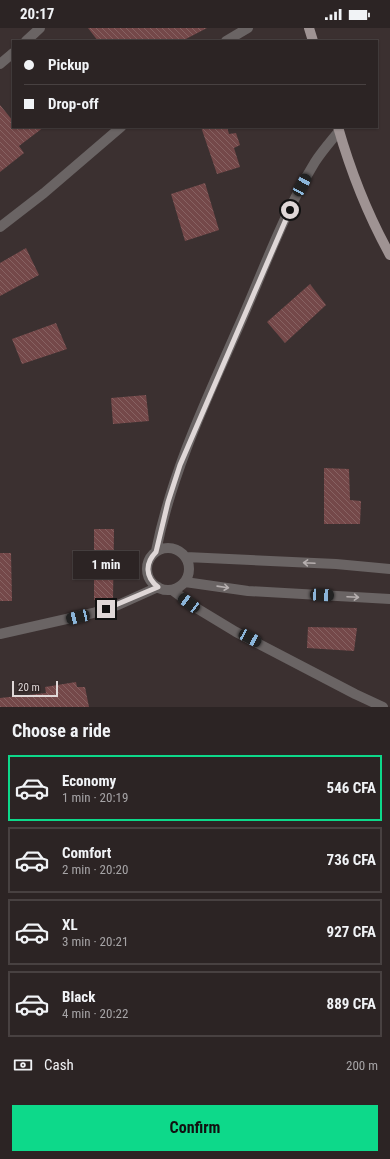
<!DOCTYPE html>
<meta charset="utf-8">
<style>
:root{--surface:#2c2424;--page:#383031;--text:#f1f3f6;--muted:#a6a4a6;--line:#484141;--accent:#0dd98a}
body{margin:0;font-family:"Roboto Condensed",sans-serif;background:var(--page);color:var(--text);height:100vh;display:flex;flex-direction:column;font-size:15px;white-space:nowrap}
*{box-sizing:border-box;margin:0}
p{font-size:13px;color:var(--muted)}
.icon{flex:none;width:22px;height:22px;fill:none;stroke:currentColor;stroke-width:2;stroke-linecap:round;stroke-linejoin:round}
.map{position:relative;height:679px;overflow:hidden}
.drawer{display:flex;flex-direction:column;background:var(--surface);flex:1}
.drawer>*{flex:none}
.banner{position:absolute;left:12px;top:12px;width:366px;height:88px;border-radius:0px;box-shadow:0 1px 3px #0004,0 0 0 1px var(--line);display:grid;align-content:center;height:88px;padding:0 12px;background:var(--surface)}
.scale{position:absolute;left:12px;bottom:10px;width:46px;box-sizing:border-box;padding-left:4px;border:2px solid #dfd7d7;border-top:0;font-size:11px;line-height:14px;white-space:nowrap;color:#dfd7d7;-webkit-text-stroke:3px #312626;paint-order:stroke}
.end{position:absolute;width:18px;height:18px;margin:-9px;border:5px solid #dfd7d7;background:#111;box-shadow:0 0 0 2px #111}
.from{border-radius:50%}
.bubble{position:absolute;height:28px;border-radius:0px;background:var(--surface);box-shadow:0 1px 3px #0004,0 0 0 1px var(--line);font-size:13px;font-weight:700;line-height:28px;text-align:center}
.car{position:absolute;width:12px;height:24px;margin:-12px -6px;border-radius:5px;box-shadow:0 0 3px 1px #0007;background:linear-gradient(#222 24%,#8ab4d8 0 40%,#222 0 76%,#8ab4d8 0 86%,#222 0)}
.banner b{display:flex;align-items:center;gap:14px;height:38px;font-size:15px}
.banner b+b{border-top:1px solid var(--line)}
.banner i{width:10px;height:10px;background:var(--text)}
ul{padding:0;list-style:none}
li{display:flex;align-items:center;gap:12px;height:66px;margin:0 8px 6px;padding:0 4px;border:2px solid var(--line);border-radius:0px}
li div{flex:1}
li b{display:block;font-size:15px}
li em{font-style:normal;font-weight:700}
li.selected{border-color:var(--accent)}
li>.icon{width:36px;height:36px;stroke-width:1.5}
h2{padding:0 12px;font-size:18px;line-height:48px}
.pay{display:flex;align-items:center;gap:10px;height:44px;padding:0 12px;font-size:15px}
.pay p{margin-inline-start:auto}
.primary-button{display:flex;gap:8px;margin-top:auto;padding:8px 12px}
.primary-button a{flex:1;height:46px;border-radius:0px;background:var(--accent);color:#111;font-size:16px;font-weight:700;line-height:46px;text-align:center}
.status{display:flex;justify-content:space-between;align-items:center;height:28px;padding:0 20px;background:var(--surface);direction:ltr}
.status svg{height:11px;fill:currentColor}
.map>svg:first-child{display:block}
</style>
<div class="status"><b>20:17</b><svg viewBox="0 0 49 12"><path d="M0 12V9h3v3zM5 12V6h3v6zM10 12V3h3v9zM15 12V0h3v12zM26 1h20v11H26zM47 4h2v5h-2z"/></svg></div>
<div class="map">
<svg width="390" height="679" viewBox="0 0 390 679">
<defs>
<pattern id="building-back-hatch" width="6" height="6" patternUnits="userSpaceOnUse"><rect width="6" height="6" fill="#744849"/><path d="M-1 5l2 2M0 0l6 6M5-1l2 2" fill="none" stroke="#876262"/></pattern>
</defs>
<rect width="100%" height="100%" fill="#3b3030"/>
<path fill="url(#building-back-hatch)" d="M88 0H207L182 13H98Z
M0 77 13 93V99H44L19 118 24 125 0 144Z
M201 99H227L229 106 236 105 240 117 234 120 240 139 217 146Z
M205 155 219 202 185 213 171 166Z
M26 220 39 247 0 268V235Z
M310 256 326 277 285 315 267 294Z
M56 295 67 321 22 336 12 311Z
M146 367 149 393 113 396 111 370Z
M324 440 349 441 350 472 361 473 360 496H324Z
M94 501H114L113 572H94Z
M0 525H11L12 573H0Z
M308 599 357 600 354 623 307 620Z
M76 654 77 659H85L89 679H0V670L46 665 45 659Z"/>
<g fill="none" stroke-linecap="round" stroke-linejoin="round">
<path stroke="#6a6464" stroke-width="10" d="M26 13 40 0
M226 13 248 0
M0 36 13 25
M0 199 44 165 121 99
M147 541a21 21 0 1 1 42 0a21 21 0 1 1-42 0Z
M156 523C172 442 209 366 242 291 265 238 285 183 315 134 322 123 331 113 339 103
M186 529 336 536 390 541
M185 554 248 563 390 571
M172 562 198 581 236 604 355 666 383 679
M0 606 93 585 118 577 158 559"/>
<path stroke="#9f9393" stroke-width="10" d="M309 0 313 13
M338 99C350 141 369 189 390 227"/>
</g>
<defs><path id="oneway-shaft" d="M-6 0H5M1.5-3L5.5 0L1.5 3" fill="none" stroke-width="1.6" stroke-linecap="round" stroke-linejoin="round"/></defs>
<g stroke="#b6afaf">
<use href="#oneway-shaft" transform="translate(309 535) rotate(-177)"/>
<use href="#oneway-shaft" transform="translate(223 559) rotate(8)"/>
<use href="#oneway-shaft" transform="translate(353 569) rotate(3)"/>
</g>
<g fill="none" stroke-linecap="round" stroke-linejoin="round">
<path stroke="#dfd7d7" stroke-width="5" d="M106 581 158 559C145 549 145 535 156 524L168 474 180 437 290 182"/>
</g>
</svg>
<div class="scale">20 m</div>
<i class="end from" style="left:290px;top:182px"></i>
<i class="end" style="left:106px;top:581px"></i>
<div class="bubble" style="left:73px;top:523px;width:66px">1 min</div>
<i class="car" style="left:302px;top:157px;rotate:29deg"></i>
<i class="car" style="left:322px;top:567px;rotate:93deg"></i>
<i class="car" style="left:189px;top:575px;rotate:307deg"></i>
<i class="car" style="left:78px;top:589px;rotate:257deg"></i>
<i class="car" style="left:250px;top:610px;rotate:118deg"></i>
<div class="banner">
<b><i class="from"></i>Pickup</b>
<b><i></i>Drop-off</b>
</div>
</div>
<section class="drawer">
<h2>Choose a ride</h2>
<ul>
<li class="selected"><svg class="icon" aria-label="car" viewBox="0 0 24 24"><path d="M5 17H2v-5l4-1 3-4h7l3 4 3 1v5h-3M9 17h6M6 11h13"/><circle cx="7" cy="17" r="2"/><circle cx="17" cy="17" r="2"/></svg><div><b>Economy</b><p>1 min · 20:19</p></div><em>546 CFA</em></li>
<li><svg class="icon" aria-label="car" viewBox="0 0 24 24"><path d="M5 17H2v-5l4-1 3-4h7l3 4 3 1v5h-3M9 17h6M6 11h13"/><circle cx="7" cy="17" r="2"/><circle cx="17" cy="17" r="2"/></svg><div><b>Comfort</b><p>2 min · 20:20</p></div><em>736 CFA</em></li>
<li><svg class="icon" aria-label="car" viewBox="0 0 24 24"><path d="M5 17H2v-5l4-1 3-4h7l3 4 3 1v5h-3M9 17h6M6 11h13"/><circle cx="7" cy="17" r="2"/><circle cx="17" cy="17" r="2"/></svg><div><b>XL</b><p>3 min · 20:21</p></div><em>927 CFA</em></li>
<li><svg class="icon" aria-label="car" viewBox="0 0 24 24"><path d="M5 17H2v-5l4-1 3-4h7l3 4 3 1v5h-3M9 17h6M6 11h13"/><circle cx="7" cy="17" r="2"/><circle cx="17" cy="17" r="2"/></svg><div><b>Black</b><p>4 min · 20:22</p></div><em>889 CFA</em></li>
</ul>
<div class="pay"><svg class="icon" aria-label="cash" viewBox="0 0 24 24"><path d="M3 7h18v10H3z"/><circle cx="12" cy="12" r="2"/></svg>Cash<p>200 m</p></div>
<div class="primary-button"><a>Confirm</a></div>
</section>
